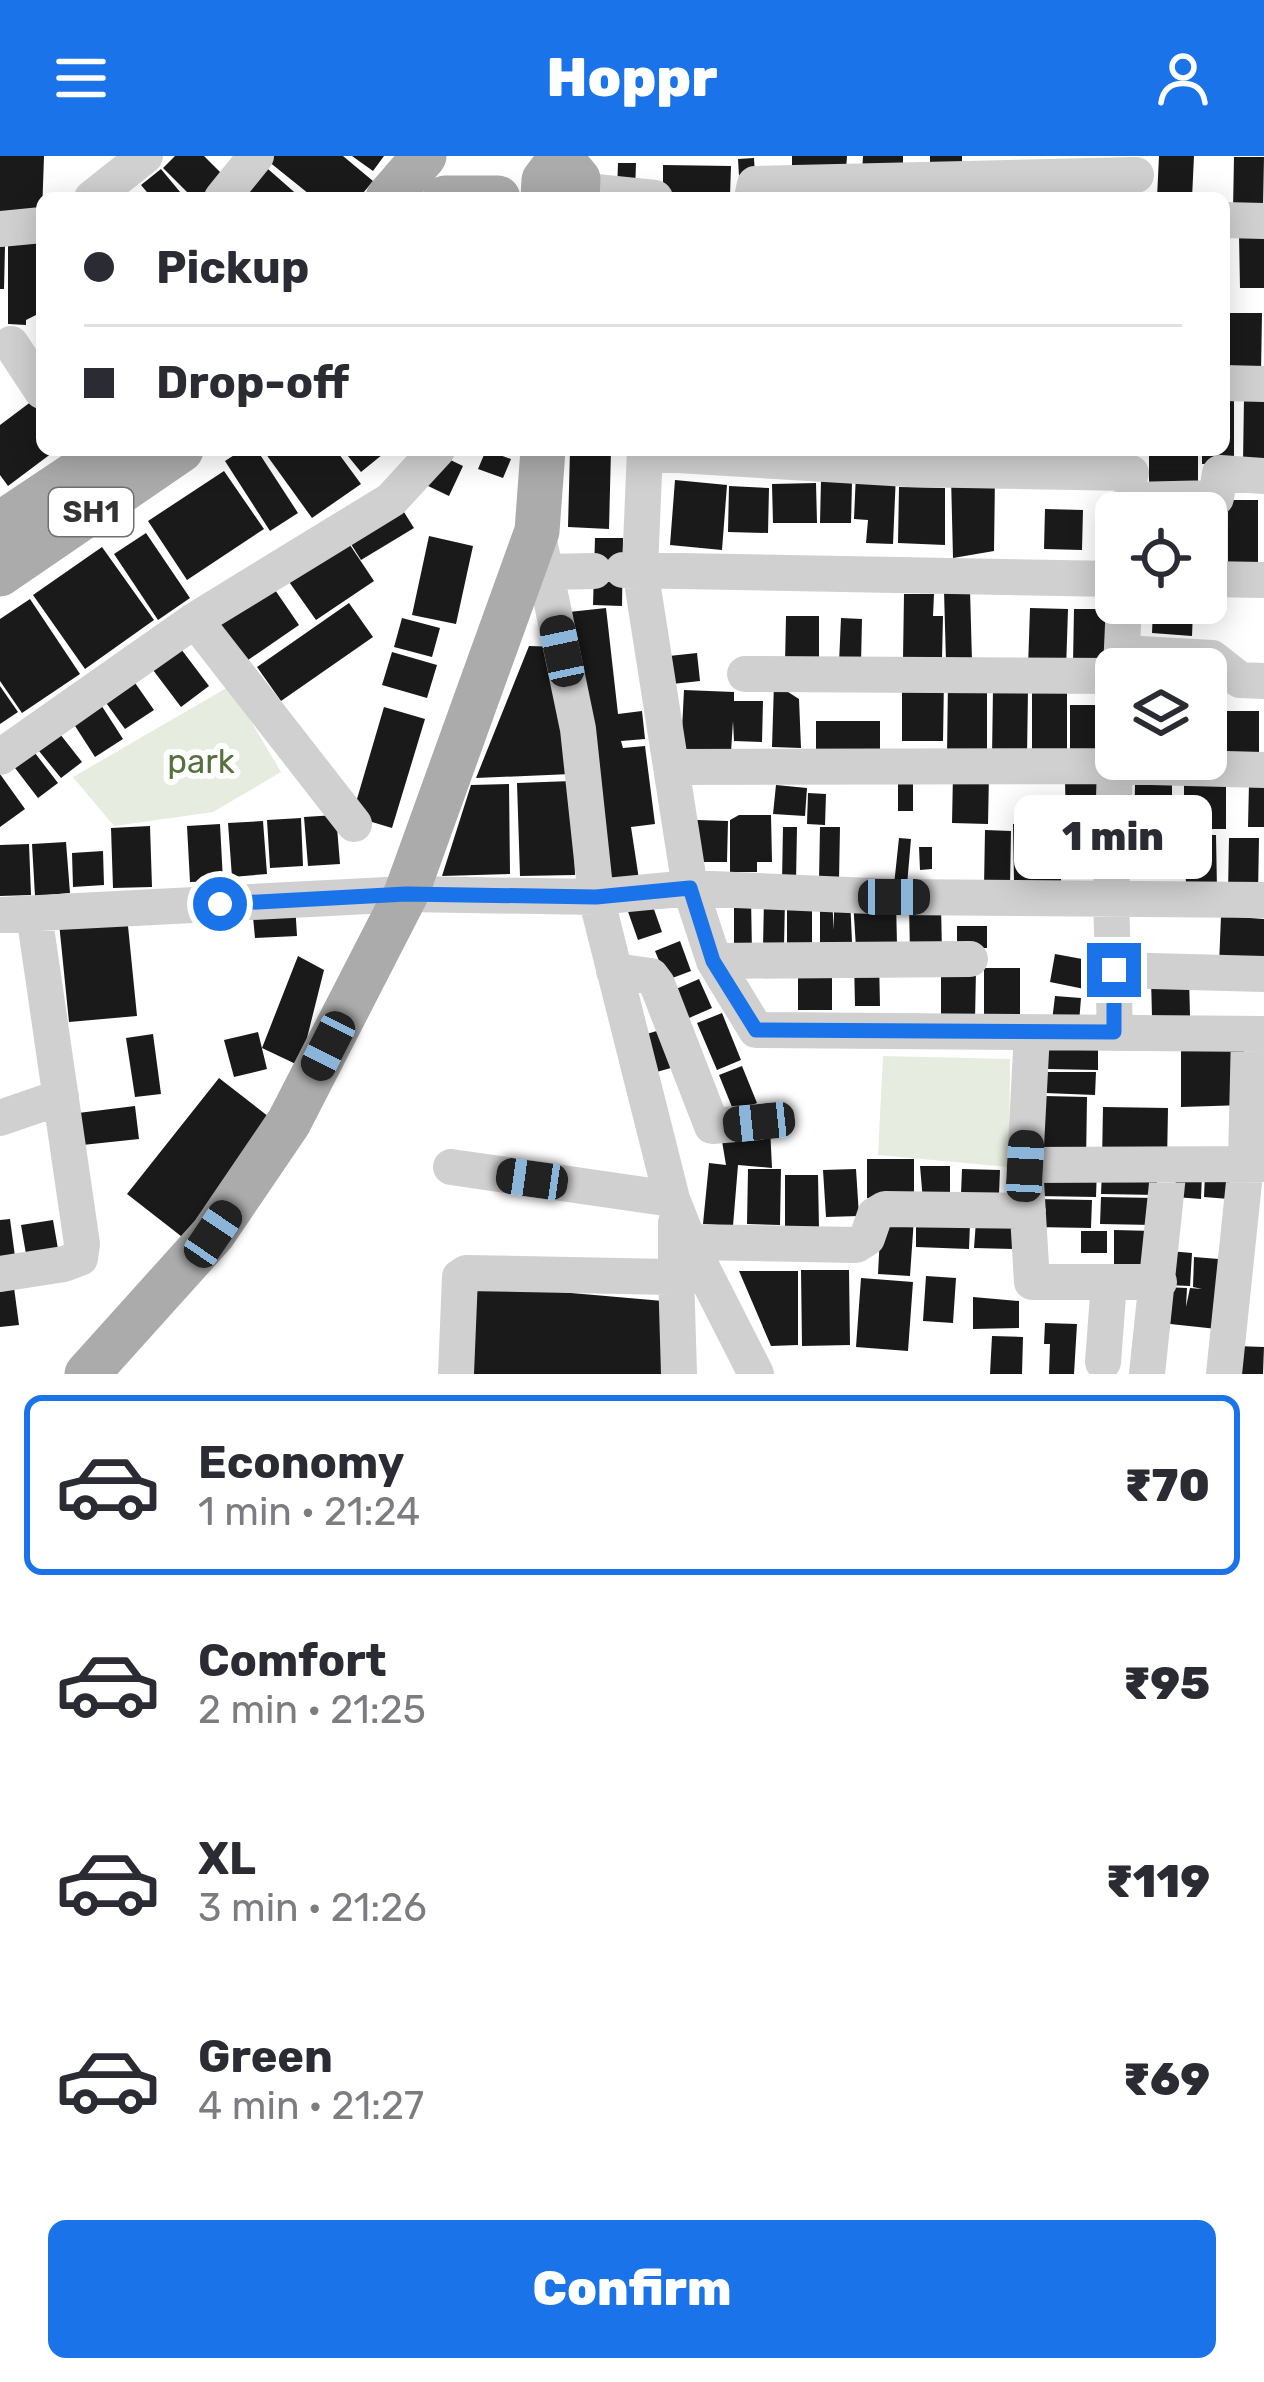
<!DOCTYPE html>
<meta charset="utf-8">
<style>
:root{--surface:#fff;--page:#f7f7f7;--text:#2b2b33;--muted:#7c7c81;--line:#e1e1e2;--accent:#1a73e8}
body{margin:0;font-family:Rubik,sans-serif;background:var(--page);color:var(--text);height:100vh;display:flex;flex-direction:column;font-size:45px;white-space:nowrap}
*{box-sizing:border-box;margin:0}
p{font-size:39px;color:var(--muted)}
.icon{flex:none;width:66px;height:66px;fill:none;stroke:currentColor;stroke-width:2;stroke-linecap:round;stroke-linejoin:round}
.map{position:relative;height:1218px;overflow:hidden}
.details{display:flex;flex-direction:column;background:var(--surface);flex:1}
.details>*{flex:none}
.guide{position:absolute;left:36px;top:36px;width:1194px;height:264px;border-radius:18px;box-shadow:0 6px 30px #0003;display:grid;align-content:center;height:264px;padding:0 48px;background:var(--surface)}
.controls{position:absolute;left:1095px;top:336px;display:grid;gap:24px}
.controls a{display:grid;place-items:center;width:132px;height:132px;border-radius:18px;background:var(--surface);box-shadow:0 6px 30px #0003;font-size:60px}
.end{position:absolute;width:54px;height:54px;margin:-27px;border:15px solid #1a73e8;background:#fff;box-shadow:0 0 0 6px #fff}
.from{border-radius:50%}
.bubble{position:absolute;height:84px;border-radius:18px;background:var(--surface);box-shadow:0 6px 30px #0003;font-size:39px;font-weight:800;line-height:84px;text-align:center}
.car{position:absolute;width:36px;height:72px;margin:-36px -18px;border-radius:15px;box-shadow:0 0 9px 3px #0007;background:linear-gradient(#222 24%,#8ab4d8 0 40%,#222 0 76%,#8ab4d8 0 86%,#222 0)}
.guide b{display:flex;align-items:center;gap:42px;height:114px;font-size:45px}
.guide b+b{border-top:3px solid var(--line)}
.guide i{width:30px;height:30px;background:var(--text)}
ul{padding:21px 0 0;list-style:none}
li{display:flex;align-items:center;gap:36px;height:180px;margin:0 24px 18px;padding:0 24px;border:6px solid transparent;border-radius:18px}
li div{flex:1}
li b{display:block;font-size:45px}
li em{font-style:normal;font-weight:800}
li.on{border-color:var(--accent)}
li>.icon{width:108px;height:108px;stroke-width:1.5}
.button{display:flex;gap:24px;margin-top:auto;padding:24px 48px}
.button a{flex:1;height:138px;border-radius:18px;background:var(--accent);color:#fff;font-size:48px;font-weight:800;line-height:138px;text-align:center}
header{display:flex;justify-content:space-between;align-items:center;height:156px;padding:0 48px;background:var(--accent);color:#fff;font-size:54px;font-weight:800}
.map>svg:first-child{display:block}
</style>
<header><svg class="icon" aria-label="menu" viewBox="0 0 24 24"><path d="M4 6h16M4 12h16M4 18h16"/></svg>Hoppr<svg class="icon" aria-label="person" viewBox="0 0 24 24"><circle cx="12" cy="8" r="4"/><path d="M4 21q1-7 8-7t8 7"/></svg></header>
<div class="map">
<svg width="1264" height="1218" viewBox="0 0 1264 1218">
<rect width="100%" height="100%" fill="#fff"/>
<path fill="#e6ecdf" d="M230 530 281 616 213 656 114 670 73 621Z
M883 900 1010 903 1009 1011 878 999Z"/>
<path fill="#1a1a1a" d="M0 0H44L42 58 0 59Z
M175 0H204L225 21 204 42H193L163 12Z
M272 0H343L373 25 359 42H314L268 5Z
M352 0H384L373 15Z
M792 0H847L846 14 792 11Z
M863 0H903V17H862Z
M930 0H962V11L930 12Z
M1159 0H1194L1192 42H1157Z
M1234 1H1264L1263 54H1233Z
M754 2 756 36H740L738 3Z
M260 6 301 42H229Z
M618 7H636L635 36H617Z
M663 9 731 10 730 40 663 39Z
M161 13 185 42H152L141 29Z
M32 78 42 95V156L26 164V169L8 168V81Z
M1239 79H1264V132H1240Z
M0 90H5L4 133H0Z
M1225 157H1262L1261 217 1224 216Z
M1244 241H1264V307H1243Z
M36 242 42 250V294H56L8 330 0 319V269Z
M1224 242H1234V308H1202V294H1224Z
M242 294H257L298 357 270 375 225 305Z
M263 294H336L361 328 312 362Z
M343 294H388L361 316Z
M486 294 511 303 503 322 478 313Z
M570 294H611L609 373 568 371Z
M987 294H1066L1065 307 987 304Z
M1149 294H1198V335H1149Z
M440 299 463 310 449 340 426 329Z
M224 315 264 373 187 424 148 365Z
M856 317 896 318 893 388 866 387 868 364 854 363Z
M951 320 995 321 994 395 953 402Z
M675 324 727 329 722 394 670 389Z
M821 325 852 326 851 367H820Z
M816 327 817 367H773L772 328Z
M729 330 769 332 768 377 728 376Z
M899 331 945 332V389L898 387Z
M1228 344H1258V408H1228Z
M397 345 414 372 361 404 344 377Z
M1045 353 1083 354 1082 394 1044 393Z
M1206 358H1222L1221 407H1206Z
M146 377 190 442 158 464 114 398Z
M429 380 473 390 456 468 412 459Z
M595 382H623L622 450 593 449Z
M346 383 374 425 316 464 287 423Z
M102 391 154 464 85 513 33 439Z
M271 428 299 469 235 513 207 472Z
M970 434 972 505 946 506 944 435Z
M904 438H934L933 460H943L942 503H903Z
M30 443 80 518 22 557 0 525V463Z
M349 447 373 481 281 545 257 511Z
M606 452 618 558 642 555 645 583 621 585 623 592 645 590 655 668 631 671 640 730 605 735 569 456Z
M1030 452 1068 453 1066 514 1028 512Z
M1153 452 1193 454 1192 480 1152 477Z
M1074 453H1107L1106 508 1073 507Z
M786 460H819V507H785Z
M402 462 440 472 432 501 394 491Z
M841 462 862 463 861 508 839 507Z
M529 490 559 491 571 618 476 622Z
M181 493 209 530 181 551 153 514Z
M392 496 437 509 427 542 382 529Z
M697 497 700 525 672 528 669 500Z
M902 522H944L943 585H902Z
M133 524 154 554 125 573 104 544Z
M948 524H987V600H947Z
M774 527 799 543 801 592 772 591Z
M1032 529H1067V596H1032Z
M0 530 18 556 0 568Z
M993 532 1028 533 1027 601H992Z
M684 534 734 536V545H763L762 586 734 585 733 565 731 596 681 594Z
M96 541 123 583 95 601 68 559Z
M1070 549H1107V596H1070Z
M384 551 425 563 392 672 352 660Z
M1226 555H1259V607H1226Z
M1206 557H1216V607H1206Z
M816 565H880V595L816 596Z
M60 578 82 606 61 622 39 595Z
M35 597 58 627 38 642 15 612Z
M0 618 25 653 0 671Z
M953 618H989L988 668 952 667Z
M1184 622H1226V673H1184Z
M898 624H913V655H898Z
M1101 624V666L1066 665 1065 626Z
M572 625 575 719 520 720 517 627Z
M1249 627H1264V671H1248Z
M509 628 510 718 442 720 471 629Z
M1135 628 1172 629V677L1134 676Z
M776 629 807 632 805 660 773 658Z
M808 637 826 638 825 669 807 668Z
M336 659 340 708 308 710 304 661Z
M739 659H771L772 706H757V716H730V664Z
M301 662 303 710 270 712 267 664Z
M697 664 728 665 727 706H697Z
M263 665 267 718 232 721 228 667Z
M1061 667V725L1014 726 1013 668Z
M220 668 223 725 190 726 187 670Z
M150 670 152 731 113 732 111 672Z
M783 671H797L796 726H782Z
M820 671H840L839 724H819Z
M985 674 1011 675 1010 732 984 731Z
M1185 679H1216L1217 734H1186Z
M899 682 911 683 907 729H894Z
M1229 682H1259L1258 738H1228Z
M66 686 70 737 35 740 32 688Z
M29 688 31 739 0 740V689Z
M919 691H932V713L920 714Z
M103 695 104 729 73 731 72 697Z
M734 741H751L752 798 734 796Z
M650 742 662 776 638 784 626 750Z
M850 742 852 786 820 789V745H832L834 774V744Z
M764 743H785L784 791H763Z
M812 744V789H787V745Z
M853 744 896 745 897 789 856 792Z
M295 747 297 780 255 782 252 750Z
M909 748H941L942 797 910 798Z
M127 760 137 860 69 866 59 767Z
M1221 760 1264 763V812L1219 809Z
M957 770H987V792H957Z
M680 785 691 815 667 824 655 795Z
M1055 798 1104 807 1099 836 1050 826Z
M298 800 324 814 300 910 262 892Z
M879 803 880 850H855L854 804Z
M798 811H832V854H798Z
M984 812H1020V863L984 862Z
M941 813H976L975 865H941Z
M1189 821 1190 860 1152 861 1151 822Z
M699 823 712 852 689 862 676 833Z
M1055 840 1081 842 1079 867 1052 865Z
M722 857 741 904 717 914 697 867Z
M667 872 678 910 653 917 643 879Z
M258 876 267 913 234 921 224 884Z
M153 878 161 938 135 941 126 882Z
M1181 883 1244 884V949L1181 951Z
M1047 886 1098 887V914L1047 913Z
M742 910 757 947 734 956 719 919Z
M1046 916H1096L1095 939 1045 937Z
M219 922 278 968 186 1084 127 1038Z
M1045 940 1087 941 1086 1008 1043 1007Z
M135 950 139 983 73 990 70 958Z
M1103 951 1168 952 1167 1007 1102 1006Z
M770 971 772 1012 738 1009 733 1070 703 1068 709 1007 726 1009 722 985Z
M867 1003H914V1042H867Z
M920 1010H950V1048L923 1045Z
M1039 1012 1097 1013 1096 1041 1038 1040Z
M748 1013H781L780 1069 747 1068Z
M856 1013 859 1060 826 1061 823 1014Z
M962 1013 1000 1014 999 1039 961 1038Z
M1102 1014 1157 1015V1039L1101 1038Z
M1176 1016 1202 1017 1201 1043 1175 1041Z
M1205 1017 1230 1018 1229 1043 1204 1041Z
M785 1019H818L819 1073H785Z
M1101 1041 1155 1042 1154 1069 1100 1068Z
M1035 1043 1092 1044 1091 1072 1034 1071Z
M881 1060 914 1062 910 1120 878 1118Z
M10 1063 16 1108 0 1110V1064Z
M53 1064 58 1093 26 1098 21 1069Z
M976 1065 1015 1066 1014 1093 974 1092Z
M916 1066 970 1068 969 1093 916 1091Z
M1114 1074 1154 1075V1111H1114Z
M1081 1075H1107V1097H1081Z
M1169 1095 1192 1097 1190 1130 1167 1129Z
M1194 1101 1219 1103 1217 1173 1161 1167 1164 1131 1187 1132 1186 1151 1190 1132 1202 1133 1193 1131Z
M801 1114H849L850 1189 802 1190Z
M739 1115H798V1189L771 1190Z
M926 1120 956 1122 953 1167 923 1165Z
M861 1122 913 1126 908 1195 856 1191Z
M13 1124 19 1169 0 1171V1126Z
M468 1128 663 1145 661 1218H462Z
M973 1141 1019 1145V1172L973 1173Z
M1045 1167 1077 1168 1074 1218H1049L1050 1188H1044Z
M992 1180 1023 1181 1022 1218H990Z
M1236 1190 1264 1191 1263 1218H1234Z"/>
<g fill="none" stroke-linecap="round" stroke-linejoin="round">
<path stroke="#d0d0d0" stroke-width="36" d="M596 36 655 42
M92 42 145 0
M222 42 256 0
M752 42 755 28 1136 19
M1224 64 1264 65
M0 73 42 69
M11 188 42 235
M1224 227 1264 228
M645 294 640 413 690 732 714 805 756 874 1264 878
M645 297 908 313 1131 317
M1130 344 1216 342 1220 317 1264 320
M537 375 578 573 596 741 672 1043 689 1086 756 1218
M623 414 1116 423
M546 416 594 415
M1206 423 1264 424
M195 464 354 668
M1122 497 1212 502 1240 524 1264 525
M1121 513 1124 447
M745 518 1116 520
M0 601 195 464 391 344 437 294
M672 611 1113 610 1264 614
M0 759 406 738 596 741 690 732 894 741 1264 744
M714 805 970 803
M1114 814 1264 818
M614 815 651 820 657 828 712 970 759 966
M1115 876 1111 742 1116 576
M1032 877 1025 1009 1032 1126H1159
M0 962 61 941
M1025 1009 1264 1008
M451 1011 672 1043
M689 1086 856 1089 867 1082 875 1059 885 1053 1028 1055
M676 1116 679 1218
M0 1118 64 1108 80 1102 82 1088 34 758
M1103 1206 1109 1126
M456 1218 460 1121 466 1117 671 1121 676 1116V1067
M1147 1218 1169 1009
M1224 1218 1246 1007 1249 878"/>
<path stroke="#ababab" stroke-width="45" d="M562 4 578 23 577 42
M388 42 424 0
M445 42H498
M543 42 544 24 562 0
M0 368 111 294
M0 418 181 294
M87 1218 213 1078 289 966 406 738 537 375 543 294"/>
</g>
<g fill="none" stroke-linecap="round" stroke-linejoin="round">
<path stroke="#1a73e8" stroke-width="15" d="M220 748 406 738 596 741 690 732 713 805 756 874 1114 876V814"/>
</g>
<g text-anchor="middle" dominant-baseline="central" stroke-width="12" stroke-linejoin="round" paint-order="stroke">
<rect fill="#fff" stroke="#707070" stroke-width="3" x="49" y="332" width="84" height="48" rx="9"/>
<g font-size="30" font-weight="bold" fill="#333">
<text x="91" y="356">SH1</text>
</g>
<g font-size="33" fill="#56703f" stroke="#fff">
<text x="201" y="605">park</text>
</g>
</g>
</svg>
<div class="controls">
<a><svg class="icon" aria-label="locate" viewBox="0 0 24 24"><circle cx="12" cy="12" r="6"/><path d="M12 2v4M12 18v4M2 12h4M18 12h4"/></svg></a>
<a><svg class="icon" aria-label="layers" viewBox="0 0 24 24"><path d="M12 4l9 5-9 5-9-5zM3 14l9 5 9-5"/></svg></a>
</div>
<i class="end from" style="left:220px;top:748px"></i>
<i class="end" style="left:1114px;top:814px"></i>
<div class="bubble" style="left:1014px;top:639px;width:198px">1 min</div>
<i class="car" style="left:562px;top:495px;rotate:348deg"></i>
<i class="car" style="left:894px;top:741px;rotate:90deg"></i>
<i class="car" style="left:328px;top:890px;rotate:207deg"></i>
<i class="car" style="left:759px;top:966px;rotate:264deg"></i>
<i class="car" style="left:1025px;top:1010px;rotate:3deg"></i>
<i class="car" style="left:532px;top:1023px;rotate:278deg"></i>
<i class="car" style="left:213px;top:1078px;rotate:34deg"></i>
<div class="guide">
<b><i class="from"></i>Pickup</b>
<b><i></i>Drop-off</b>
</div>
</div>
<section class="details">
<ul>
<li class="on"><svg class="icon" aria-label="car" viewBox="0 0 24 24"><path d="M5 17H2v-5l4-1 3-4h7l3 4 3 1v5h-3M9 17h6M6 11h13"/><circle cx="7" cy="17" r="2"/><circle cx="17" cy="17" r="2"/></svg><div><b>Economy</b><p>1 min · 21:24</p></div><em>₹70</em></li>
<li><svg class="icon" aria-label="car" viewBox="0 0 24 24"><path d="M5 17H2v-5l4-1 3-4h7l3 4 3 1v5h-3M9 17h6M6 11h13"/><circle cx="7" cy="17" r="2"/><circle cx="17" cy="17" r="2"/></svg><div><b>Comfort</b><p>2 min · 21:25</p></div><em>₹95</em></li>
<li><svg class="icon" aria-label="car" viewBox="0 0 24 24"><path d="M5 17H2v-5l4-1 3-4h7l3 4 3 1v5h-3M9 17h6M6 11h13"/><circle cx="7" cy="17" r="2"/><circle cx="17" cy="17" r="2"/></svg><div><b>XL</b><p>3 min · 21:26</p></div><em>₹119</em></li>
<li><svg class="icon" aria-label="car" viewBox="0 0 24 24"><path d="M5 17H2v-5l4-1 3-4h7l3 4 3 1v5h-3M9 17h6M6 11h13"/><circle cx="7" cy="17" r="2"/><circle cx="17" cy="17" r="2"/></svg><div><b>Green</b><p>4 min · 21:27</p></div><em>₹69</em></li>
</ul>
<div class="button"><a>Confirm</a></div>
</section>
